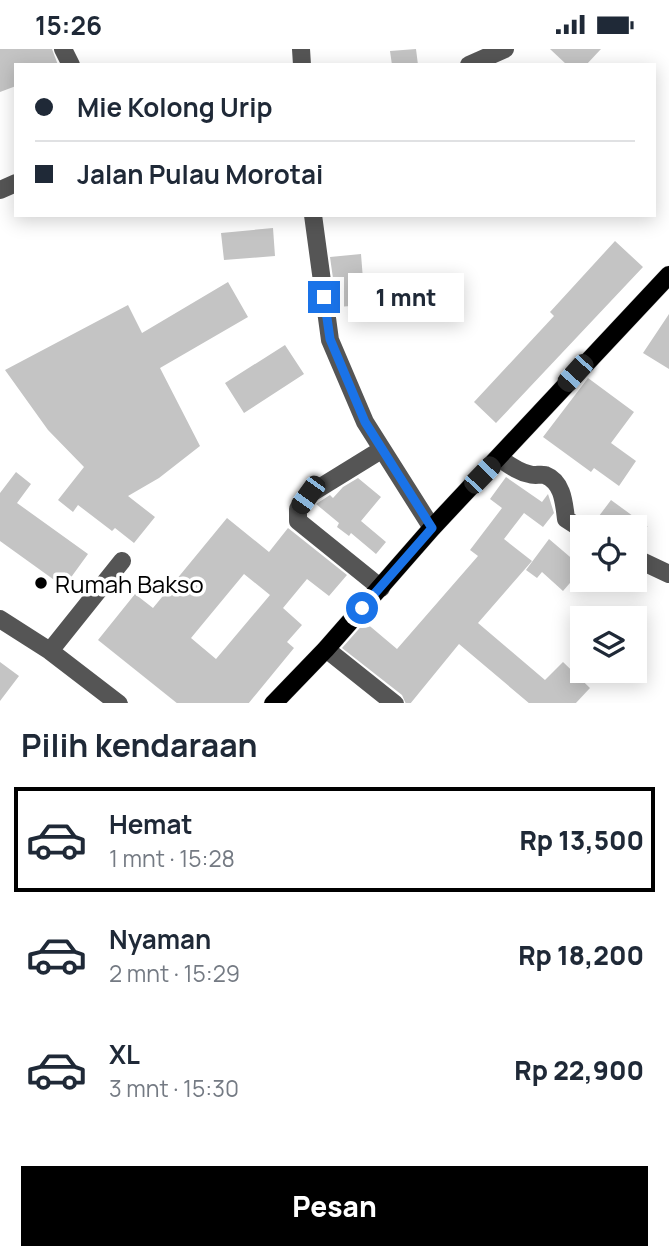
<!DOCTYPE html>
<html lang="id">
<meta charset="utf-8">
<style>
:root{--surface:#fff;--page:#f2f2f3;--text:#1f2937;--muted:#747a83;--line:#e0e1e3;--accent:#000}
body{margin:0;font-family:Manrope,sans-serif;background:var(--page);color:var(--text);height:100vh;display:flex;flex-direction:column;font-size:26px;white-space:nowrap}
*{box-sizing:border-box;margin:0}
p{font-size:23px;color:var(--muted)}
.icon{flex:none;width:38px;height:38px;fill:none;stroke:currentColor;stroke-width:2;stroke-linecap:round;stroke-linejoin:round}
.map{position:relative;height:654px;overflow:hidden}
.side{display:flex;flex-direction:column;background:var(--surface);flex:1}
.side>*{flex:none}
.guide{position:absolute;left:14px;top:14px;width:642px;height:154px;border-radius:0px;box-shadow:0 4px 18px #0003;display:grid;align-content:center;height:154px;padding:0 21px;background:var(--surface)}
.fabs{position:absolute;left:570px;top:466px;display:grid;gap:14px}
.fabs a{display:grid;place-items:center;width:77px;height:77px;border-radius:0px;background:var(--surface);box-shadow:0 4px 18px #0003;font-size:35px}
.end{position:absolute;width:32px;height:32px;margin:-16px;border:9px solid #1a73e8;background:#fff;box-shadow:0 0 0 4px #fff}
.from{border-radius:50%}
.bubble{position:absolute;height:49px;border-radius:0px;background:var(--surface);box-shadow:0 4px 18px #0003;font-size:23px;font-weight:800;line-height:49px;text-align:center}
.car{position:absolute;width:21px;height:42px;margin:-21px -10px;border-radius:9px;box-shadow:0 0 5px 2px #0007;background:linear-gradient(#222 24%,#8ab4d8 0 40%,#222 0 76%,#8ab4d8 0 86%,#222 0)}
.guide b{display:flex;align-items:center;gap:24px;height:66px;font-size:26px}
.guide b+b{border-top:2px solid var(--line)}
.guide i{width:18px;height:18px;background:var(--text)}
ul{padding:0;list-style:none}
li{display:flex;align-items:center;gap:21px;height:105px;margin:0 14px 10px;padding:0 7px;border:4px solid transparent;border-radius:0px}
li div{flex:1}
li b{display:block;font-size:26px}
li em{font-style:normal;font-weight:800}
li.selected{border-color:var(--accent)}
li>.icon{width:63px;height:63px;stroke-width:1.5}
h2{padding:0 21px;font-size:32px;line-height:84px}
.primary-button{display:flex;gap:14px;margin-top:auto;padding:14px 21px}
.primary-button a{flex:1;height:80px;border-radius:0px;background:var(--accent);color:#fff;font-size:28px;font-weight:800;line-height:80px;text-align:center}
.status{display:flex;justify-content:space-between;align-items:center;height:49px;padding:0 35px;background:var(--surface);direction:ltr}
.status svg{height:19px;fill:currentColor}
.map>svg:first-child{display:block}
</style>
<div class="status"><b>15:26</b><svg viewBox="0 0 49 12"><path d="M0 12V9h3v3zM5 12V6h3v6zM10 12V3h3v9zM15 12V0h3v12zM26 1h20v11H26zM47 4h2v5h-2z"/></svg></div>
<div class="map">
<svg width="669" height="655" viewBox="0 0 669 655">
<rect width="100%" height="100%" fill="#fff"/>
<path fill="#c4c4c4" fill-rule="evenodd" d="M0 0H52L58 16H16V37L0 43Z
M416 0 418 16H392L390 2Z
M550 0H601L586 16H567Z
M273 179 275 207 224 211 221 184Z
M615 192 643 218 496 374 474 353 554 267 550 263Z
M361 205 365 256 337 258 330 208Z
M228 233 248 268 160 319 200 397 159 429 128 447 155 468 134 494 115 479 112 482 78 456 73 463 58 451 84 418 48 381 5 321 128 256 142 284Z
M669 265V320L643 304Z
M285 296 304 325 244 364 225 334Z
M588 329 634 363 611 394 636 412 619 437 594 419 591 423 543 388Z
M16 423 31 435 17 454 88 505 64 538 0 492V444Z
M506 428 542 453 548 445 554 464 543 478 524 464 504 490 532 512 478 574 545 631 563 613 590 639 575 655H530L459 595 410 655H406L402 646 342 599 365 573 397 600 478 507 470 501 502 459 490 450Z
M358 429 381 448 361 472 386 493 376 505 351 484 349 487 337 478 339 474 316 455 330 446 333 449 343 438Z
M611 451 648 478H613L599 467Z
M227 469 269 503 288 479 347 526 329 547 307 530 283 559 302 576 287 593 294 599 248 655H178L98 591 135 545 153 559ZM244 525 270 546 216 610 191 589Z
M549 490 583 519 563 542 542 523 537 529 526 521Z
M0 613 19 627 0 652Z"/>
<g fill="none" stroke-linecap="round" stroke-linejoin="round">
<defs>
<path id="major" d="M273 655 326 600 432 479 669 226"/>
</defs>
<use href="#major" stroke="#dbdbdb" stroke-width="19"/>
<path stroke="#555" stroke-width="18" d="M63 0 71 16
M301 0 302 16
M469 16 505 0
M0 141 16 134
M313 166 330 291 365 373 432 479
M381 401 308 446 298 460V472L381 539
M499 409C508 415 518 423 529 425 534 427 540 425 545 426 563 433 564 454 566 470L583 481
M635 509 669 525
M0 570 50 602 119 655
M326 600 395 655
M50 602 122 512"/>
<use href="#major" stroke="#000" stroke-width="18"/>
</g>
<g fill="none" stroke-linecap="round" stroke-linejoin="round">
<path stroke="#1a73e8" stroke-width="9" d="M324 248 330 290 365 373 432 479 362 559"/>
</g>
<circle fill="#000" stroke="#fff" stroke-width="2.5" cx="41" cy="534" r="7"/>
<g text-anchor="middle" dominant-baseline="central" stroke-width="7" stroke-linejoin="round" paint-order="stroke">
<g font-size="24" fill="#000" stroke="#fff" text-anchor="start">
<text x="55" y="534">Rumah Bakso</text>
</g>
</g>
</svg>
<div class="fabs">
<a><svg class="icon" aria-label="locate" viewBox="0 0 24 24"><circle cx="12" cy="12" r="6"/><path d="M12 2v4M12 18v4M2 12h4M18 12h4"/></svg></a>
<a><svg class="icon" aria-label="layers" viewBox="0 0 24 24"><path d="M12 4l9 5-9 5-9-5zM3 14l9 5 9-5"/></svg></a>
</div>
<i class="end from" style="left:362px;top:559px"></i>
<i class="end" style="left:324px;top:248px"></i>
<div class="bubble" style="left:348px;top:224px;width:116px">1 mnt</div>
<i class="car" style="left:575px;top:324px;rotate:222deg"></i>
<i class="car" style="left:482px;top:426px;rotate:44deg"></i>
<i class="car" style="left:308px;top:446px;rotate:216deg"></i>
<div class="guide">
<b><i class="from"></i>Mie Kolong Urip</b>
<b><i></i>Jalan Pulau Morotai</b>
</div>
</div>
<section class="side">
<h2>Pilih kendaraan</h2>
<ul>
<li class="selected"><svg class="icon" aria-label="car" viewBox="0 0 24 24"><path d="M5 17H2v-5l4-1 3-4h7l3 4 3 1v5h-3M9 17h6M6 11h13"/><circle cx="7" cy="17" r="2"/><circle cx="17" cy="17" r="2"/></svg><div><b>Hemat</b><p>1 mnt · 15:28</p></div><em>Rp 13,500</em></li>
<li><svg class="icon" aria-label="car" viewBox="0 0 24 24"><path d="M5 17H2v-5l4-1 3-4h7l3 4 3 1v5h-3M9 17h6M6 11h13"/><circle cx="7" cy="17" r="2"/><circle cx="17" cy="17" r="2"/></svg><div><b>Nyaman</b><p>2 mnt · 15:29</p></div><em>Rp 18,200</em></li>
<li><svg class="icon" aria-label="car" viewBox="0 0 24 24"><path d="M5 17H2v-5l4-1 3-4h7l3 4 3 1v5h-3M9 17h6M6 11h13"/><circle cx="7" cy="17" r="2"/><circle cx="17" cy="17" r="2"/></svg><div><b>XL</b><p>3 mnt · 15:30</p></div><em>Rp 22,900</em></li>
</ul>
<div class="primary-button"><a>Pesan</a></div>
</section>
